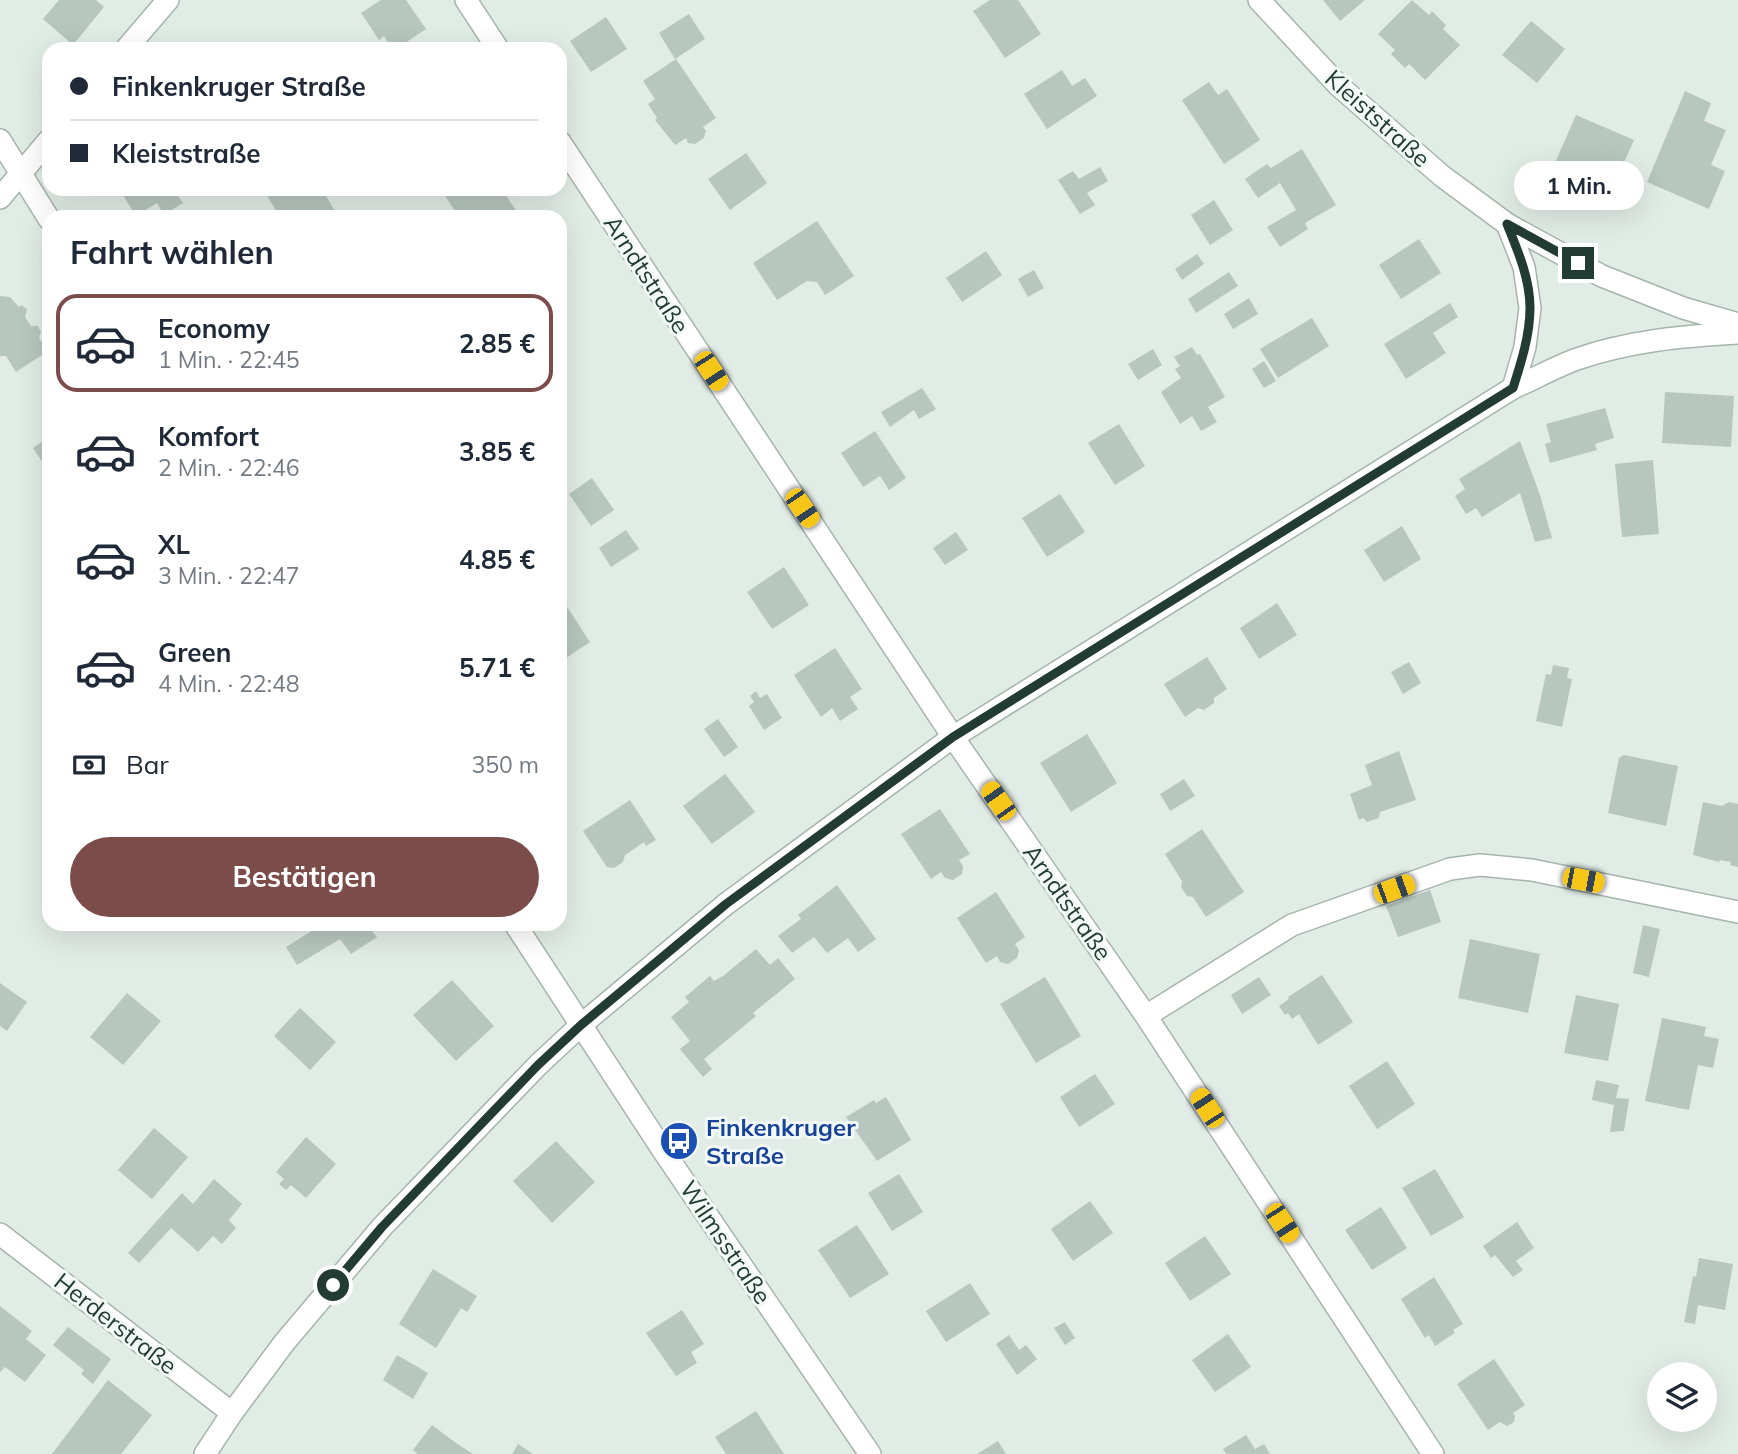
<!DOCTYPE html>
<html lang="de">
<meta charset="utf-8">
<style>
:root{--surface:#fff;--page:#f2f2f3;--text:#1f2937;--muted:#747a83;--line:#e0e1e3;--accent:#7b4c49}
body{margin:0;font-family:Mulish,sans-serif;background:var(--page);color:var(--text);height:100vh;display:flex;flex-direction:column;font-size:26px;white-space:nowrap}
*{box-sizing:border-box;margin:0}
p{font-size:23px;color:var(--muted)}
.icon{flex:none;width:38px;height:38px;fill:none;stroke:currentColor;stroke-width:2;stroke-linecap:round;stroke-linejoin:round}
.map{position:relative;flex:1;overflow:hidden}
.details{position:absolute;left:42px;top:210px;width:525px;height:721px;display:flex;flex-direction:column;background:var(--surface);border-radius:21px;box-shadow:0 7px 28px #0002}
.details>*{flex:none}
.hud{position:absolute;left:42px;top:42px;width:525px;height:154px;border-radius:21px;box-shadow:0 7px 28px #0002;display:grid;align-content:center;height:154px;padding:0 28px;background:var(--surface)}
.fabs{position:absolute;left:1647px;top:1362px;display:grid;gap:14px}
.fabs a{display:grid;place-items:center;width:70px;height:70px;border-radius:50%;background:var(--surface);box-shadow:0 7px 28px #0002;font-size:35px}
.end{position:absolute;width:32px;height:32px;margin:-16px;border:9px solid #233c33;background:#fff;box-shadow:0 0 0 4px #fff}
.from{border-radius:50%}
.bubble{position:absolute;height:49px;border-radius:24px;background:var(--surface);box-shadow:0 7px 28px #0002;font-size:23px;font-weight:700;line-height:49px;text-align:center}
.car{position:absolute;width:21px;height:42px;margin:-21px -10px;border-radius:9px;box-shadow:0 0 5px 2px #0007;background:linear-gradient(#f5c518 24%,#345 0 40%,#f5c518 0 76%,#345 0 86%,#f5c518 0)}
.hud b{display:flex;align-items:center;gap:24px;height:66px;font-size:26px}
.hud b+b{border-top:2px solid var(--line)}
.hud i{width:18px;height:18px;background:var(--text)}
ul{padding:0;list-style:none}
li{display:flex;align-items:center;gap:21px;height:98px;margin:0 14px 10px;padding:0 14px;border:4px solid transparent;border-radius:21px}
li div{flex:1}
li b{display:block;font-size:26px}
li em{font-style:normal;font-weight:700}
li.current{border-color:var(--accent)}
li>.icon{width:63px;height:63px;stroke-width:1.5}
h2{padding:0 28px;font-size:32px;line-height:84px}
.pay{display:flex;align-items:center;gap:18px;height:77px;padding:0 28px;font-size:26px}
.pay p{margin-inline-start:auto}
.primary-button{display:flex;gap:14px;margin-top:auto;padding:14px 28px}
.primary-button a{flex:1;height:80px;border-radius:42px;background:var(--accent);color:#fff;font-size:28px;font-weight:700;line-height:80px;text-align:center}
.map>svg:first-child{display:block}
</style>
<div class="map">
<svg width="1738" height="1454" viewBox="0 0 1738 1454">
<rect width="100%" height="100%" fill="#e2ece6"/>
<path fill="#b7c6bf" d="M59 0H96L104 7 73 45 43 19Z
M381 0H406L426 29 396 49H392L384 36 379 40 361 13Z
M990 0H1018L1041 34 1005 58 973 11Z
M1323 0H1365L1340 21Z
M1412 0 1429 15 1432 11 1446 25 1443 29 1460 45 1425 80 1409 64 1405 68 1391 54 1395 50 1378 34Z
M689 14 705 39 675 59 659 33Z
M606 17 627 49 591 72 570 41Z
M1531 21 1565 49 1537 83 1502 55Z
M676 59 716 118 703 127 706 131 704 138 695 144 688 143 686 138 675 145 655 120 657 118 648 104 655 99 643 81Z
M1062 70 1072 86 1085 78 1097 96 1047 129 1024 94Z
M1209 82 1218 95 1227 89 1260 140 1224 164 1182 100Z
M1685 91 1711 103 1704 121 1726 130 1711 165 1725 171 1709 209 1647 182Z
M1576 115 1634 140 1608 198 1551 172Z
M1302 149 1336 205 1305 223 1308 229 1280 247 1267 227 1296 210 1280 183 1258 198 1245 179 1267 164 1271 168Z
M746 153 767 183 730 210 708 179Z
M1100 167 1108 181 1087 193 1095 205 1080 214 1058 180 1073 171 1079 179Z
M119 189H178L175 191 183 203 164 215 157 203 136 216Z
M263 189H322L338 216 280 217Z
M445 189H502L517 212 509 217H459L442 191Z
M1214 200 1233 230 1210 245 1191 215Z
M817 221 854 276 825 295 817 282 807 281 777 300 753 263Z
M1419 239 1441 273 1401 299 1379 265Z
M986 251 1002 275 962 302 946 278Z
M1197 254 1204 264 1182 280 1175 269Z
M1034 270 1044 288 1028 297 1018 279Z
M1229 272 1238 286 1196 313 1188 299Z
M0 296 10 297 19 307 21 305 27 309 25 317 31 326H38L41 332 39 338 48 351 16 372 6 356H0Z
M1249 298 1258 314 1233 329 1224 314Z
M1450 303 1458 317 1433 333 1446 353 1406 379 1384 344Z
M1312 318 1329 346 1278 378 1260 349Z
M1192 347 1197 355 1200 354 1225 397 1208 407 1217 422 1201 431 1192 416 1180 424 1161 392 1181 378 1175 369 1180 366 1174 357Z
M1153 349 1162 365 1138 380 1128 364Z
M1264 361 1276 381 1264 388 1252 369Z
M922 388 936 409 919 419 914 410 890 427 881 412Z
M1665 392 1734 396 1731 447 1662 443Z
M1605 408 1614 438 1595 444 1597 450 1550 463 1545 444 1551 442 1546 424Z
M1119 424 1145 466 1115 485 1088 443Z
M875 431 906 478 889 490 880 476 863 487 841 453Z
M49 437V472L33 448Z
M1520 441 1540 495 1552 538 1535 542 1520 493 1482 517 1476 508 1466 514 1455 496 1465 489 1459 479Z
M1653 460 1659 534 1622 537 1615 464Z
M592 478 614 510 591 526 569 494Z
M1060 494 1085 532 1047 557 1022 518Z
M1402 526 1421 559 1384 582 1364 550Z
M626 530 639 549 611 567 599 548Z
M956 532 968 550 945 565 933 548Z
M784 567 809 605 772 629 747 592Z
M562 599 590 642 560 662V600Z
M1277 603 1297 635 1259 659 1240 628Z
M835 648 862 689 850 697 858 709 840 721 832 708 821 717 794 675Z
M1207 657 1227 689 1214 698V703L1204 710 1198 708 1185 717 1164 684Z
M1409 662 1421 683 1403 694 1391 672Z
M1553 665 1569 668 1567 678 1572 679 1562 727 1536 721 1546 674 1551 675Z
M756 691 760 698 767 694 782 718 764 730 749 706 754 702 750 696Z
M718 719 738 747 724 757 704 729Z
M1087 734 1117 783 1071 812 1040 763Z
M1399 751 1416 800 1380 812 1379 818 1367 822 1363 818 1359 820 1350 794 1372 785 1365 765Z
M1624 755 1678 766 1666 826 1608 813 1619 758Z
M725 774 755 812 712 844 683 806Z
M1184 779 1195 796 1170 811 1160 794Z
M630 800 656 840 646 846 644 842 625 855 623 862 614 868 607 867 583 831Z
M1703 802 1722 806 1729 802 1738 804V867L1730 865 1731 862 1720 860 1719 862 1693 855Z
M940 809 970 854 959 860 963 866 962 874 953 880 945 878 941 872 931 879 901 834Z
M1202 829 1244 892 1206 917 1193 897 1187 896 1181 887 1182 881 1165 854Z
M837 885 876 939 858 952 848 938 827 953 814 937 792 953 778 936 801 919 798 915Z
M1430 890 1441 922 1398 937 1386 906Z
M996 892 1025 937 1015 944 1019 950 1017 958 1008 964 1000 962 997 956 986 963 957 918Z
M323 924H366L377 937 351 954 340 939 297 965 286 947Z
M1643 925 1660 929 1649 977 1633 973Z
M1470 939 1540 954 1528 1013 1458 998Z
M756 949 770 965 778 958 795 979 753 1013 756 1016 704 1059 712 1069 703 1077 680 1049 690 1041 671 1017 689 1002 685 997 710 976 714 981 723 976Z
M1322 975 1353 1022 1318 1045 1299 1014 1292 1019 1288 1013 1285 1015 1279 1006 1289 999 1288 997Z
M1045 977 1081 1036 1036 1063 1000 1004Z
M1259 977 1271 995 1242 1014 1231 995Z
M452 980 494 1026 456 1061 413 1015Z
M0 983 27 1002 7 1031 0 1026Z
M127 993 161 1021 123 1065 90 1037Z
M1576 995 1619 1004 1608 1061 1564 1053Z
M300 1008 336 1042 310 1070 274 1036Z
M1662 1018 1706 1027 1704 1036 1719 1039 1713 1068 1698 1065 1689 1110 1645 1101Z
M1387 1061 1415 1104 1377 1129 1349 1086Z
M1095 1074 1115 1104 1079 1127 1060 1097Z
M1596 1080 1619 1085 1616 1098 1629 1099 1624 1131 1610 1132 1614 1105 1592 1100Z
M886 1097 911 1140 877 1161 846 1117 874 1100 876 1103Z
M154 1128 188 1157 152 1199 118 1170Z
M306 1137 336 1164 306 1198 291 1185 286 1190 279 1184 284 1179 276 1172Z
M556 1141 595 1182 552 1223 513 1181Z
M1435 1169 1464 1217 1431 1236 1402 1188Z
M899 1174 923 1212 892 1231 868 1193Z
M214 1179 242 1204 229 1220 236 1228 222 1244 213 1236 198 1252 171 1228 139 1263 128 1253 182 1193 193 1204Z
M1090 1201 1113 1233 1073 1261 1051 1229Z
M1381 1207 1407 1248 1372 1270 1345 1230Z
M1517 1222 1534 1248 1516 1261 1523 1270 1513 1277 1495 1255 1491 1258 1483 1246Z
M857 1225 889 1274 850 1298 818 1250Z
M1205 1236 1231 1274 1190 1301 1165 1263Z
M1699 1258 1733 1264 1725 1310 1698 1305 1695 1324 1684 1322 1693 1276 1696 1277Z
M433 1269 477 1296 467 1312 461 1308 436 1348 399 1324Z
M1434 1277 1463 1324 1453 1330 1455 1333 1435 1346 1429 1335 1425 1338 1401 1299Z
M970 1283 990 1314 946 1342 926 1311Z
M0 1306 32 1331 26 1339 46 1355 25 1382 5 1367 0 1372Z
M682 1310 704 1344 691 1352 697 1363 676 1376 646 1333Z
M1065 1322 1075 1338 1065 1345 1054 1328Z
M68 1327 111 1359 93 1384 81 1374 84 1370 53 1345Z
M1228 1334 1251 1367 1215 1392 1192 1360Z
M1009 1335 1019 1350 1026 1345 1037 1359 1017 1375 996 1344Z
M397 1355 428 1373 413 1399 383 1380Z
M1494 1359 1525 1405 1513 1413 1515 1416 1514 1422 1507 1426 1500 1422 1488 1430 1457 1384Z
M108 1380 152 1415 121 1454H52Z
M756 1411 784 1454H726L715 1437Z
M432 1425 456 1443 473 1454H418L413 1450Z
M1246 1435 1255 1449 1264 1444 1270 1454H1226L1223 1449Z
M998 1441 1006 1454H977Z
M518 1444 533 1454H512Z"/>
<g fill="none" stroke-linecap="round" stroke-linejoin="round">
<defs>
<path id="minor" d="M466 0 498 49
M1259 0 1338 85 1442 176 1507 224 1524 267 1530 308 1525 347 1513 388
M126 49 168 0
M560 142 953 737 1146 1016 1433 1454
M0 198 49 140
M1507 224 1602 276 1683 308 1738 324
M1146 1016 1292 925 1450 869 1480 865 1532 870 1738 912
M0 1234 232 1413
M205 1454 232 1413 284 1343 382 1227 538 1065 581 1025 726 904 953 737 1513 388C1534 379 1555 367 1577 359 1629 341 1683 336 1738 333"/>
<path id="tertiary" d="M0 140 49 219
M515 924 664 1152 870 1454"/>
</defs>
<use href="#minor" stroke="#a5b4ad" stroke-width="24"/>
<use href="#tertiary" stroke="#a5b4ad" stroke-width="24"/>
<use href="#minor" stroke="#fff" stroke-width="21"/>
<use href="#tertiary" stroke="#fff" stroke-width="21"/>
</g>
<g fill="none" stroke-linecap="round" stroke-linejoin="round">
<path stroke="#233c33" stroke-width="9" d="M333 1285 382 1227 538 1065 581 1025 726 904 953 737 1513 388C1521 363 1530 335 1530 308 1530 279 1518 251 1507 224L1578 263"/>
</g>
<defs>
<symbol id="bus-disc" viewBox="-11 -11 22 22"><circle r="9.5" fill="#1a4fb4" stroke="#f2f8f5"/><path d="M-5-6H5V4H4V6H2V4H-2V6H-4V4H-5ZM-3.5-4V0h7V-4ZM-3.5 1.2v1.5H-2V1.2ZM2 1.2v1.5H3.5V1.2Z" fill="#fff"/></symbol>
</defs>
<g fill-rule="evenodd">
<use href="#bus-disc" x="657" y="1119" width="44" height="44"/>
</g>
<g text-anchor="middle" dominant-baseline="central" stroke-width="6" stroke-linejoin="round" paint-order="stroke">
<g font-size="24" fill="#233c33" stroke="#f2f8f5">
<text transform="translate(1378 118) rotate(42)">Kleiststraße</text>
<text transform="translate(647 274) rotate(57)">Arndtstraße</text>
<text transform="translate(1068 902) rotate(55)">Arndtstraße</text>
<text transform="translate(726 1242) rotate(56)">Wilmsstraße</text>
<text transform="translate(116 1323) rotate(38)">Herderstraße</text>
</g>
<g font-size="24" font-weight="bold" fill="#164399" stroke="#f2f8f5" text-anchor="start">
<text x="706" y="1127">Finkenkruger<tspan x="706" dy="28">Straße</tspan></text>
</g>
</g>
</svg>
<div class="fabs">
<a><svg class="icon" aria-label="layers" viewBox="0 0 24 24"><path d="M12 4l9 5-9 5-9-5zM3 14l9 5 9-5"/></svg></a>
</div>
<i class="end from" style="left:333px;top:1285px"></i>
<i class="end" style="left:1578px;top:263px"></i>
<div class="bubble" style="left:1514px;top:161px;width:130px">1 Min.</div>
<i class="car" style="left:711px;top:371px;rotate:147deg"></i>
<i class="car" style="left:802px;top:508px;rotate:146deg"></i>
<i class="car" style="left:998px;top:801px;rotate:325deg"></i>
<i class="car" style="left:1583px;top:880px;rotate:101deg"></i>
<i class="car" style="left:1394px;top:889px;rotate:70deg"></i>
<i class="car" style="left:1207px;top:1108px;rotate:327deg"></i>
<i class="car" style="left:1282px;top:1223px;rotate:147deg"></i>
<div class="hud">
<b><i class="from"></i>Finkenkruger Straße</b>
<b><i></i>Kleiststraße</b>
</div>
<section class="details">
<h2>Fahrt wählen</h2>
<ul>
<li class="current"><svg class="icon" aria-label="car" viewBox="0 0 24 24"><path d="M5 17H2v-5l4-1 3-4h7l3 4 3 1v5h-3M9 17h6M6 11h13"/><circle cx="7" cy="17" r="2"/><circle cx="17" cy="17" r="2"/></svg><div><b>Economy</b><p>1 Min. · 22:45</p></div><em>2.85 €</em></li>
<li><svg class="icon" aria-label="car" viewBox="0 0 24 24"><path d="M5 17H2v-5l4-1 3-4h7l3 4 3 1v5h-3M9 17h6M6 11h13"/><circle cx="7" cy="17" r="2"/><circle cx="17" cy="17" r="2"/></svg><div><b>Komfort</b><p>2 Min. · 22:46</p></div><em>3.85 €</em></li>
<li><svg class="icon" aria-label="car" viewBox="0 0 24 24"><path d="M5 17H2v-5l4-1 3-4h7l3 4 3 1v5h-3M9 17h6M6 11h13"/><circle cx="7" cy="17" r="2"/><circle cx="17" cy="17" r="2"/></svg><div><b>XL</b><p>3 Min. · 22:47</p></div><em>4.85 €</em></li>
<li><svg class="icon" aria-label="car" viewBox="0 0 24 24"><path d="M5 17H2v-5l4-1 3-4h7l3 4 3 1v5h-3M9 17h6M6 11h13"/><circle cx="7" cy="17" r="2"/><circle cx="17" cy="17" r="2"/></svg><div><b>Green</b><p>4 Min. · 22:48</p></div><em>5.71 €</em></li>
</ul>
<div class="pay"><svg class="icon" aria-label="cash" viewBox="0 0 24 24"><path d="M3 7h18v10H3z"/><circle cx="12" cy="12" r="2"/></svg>Bar<p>350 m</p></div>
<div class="primary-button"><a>Bestätigen</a></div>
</section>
</div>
